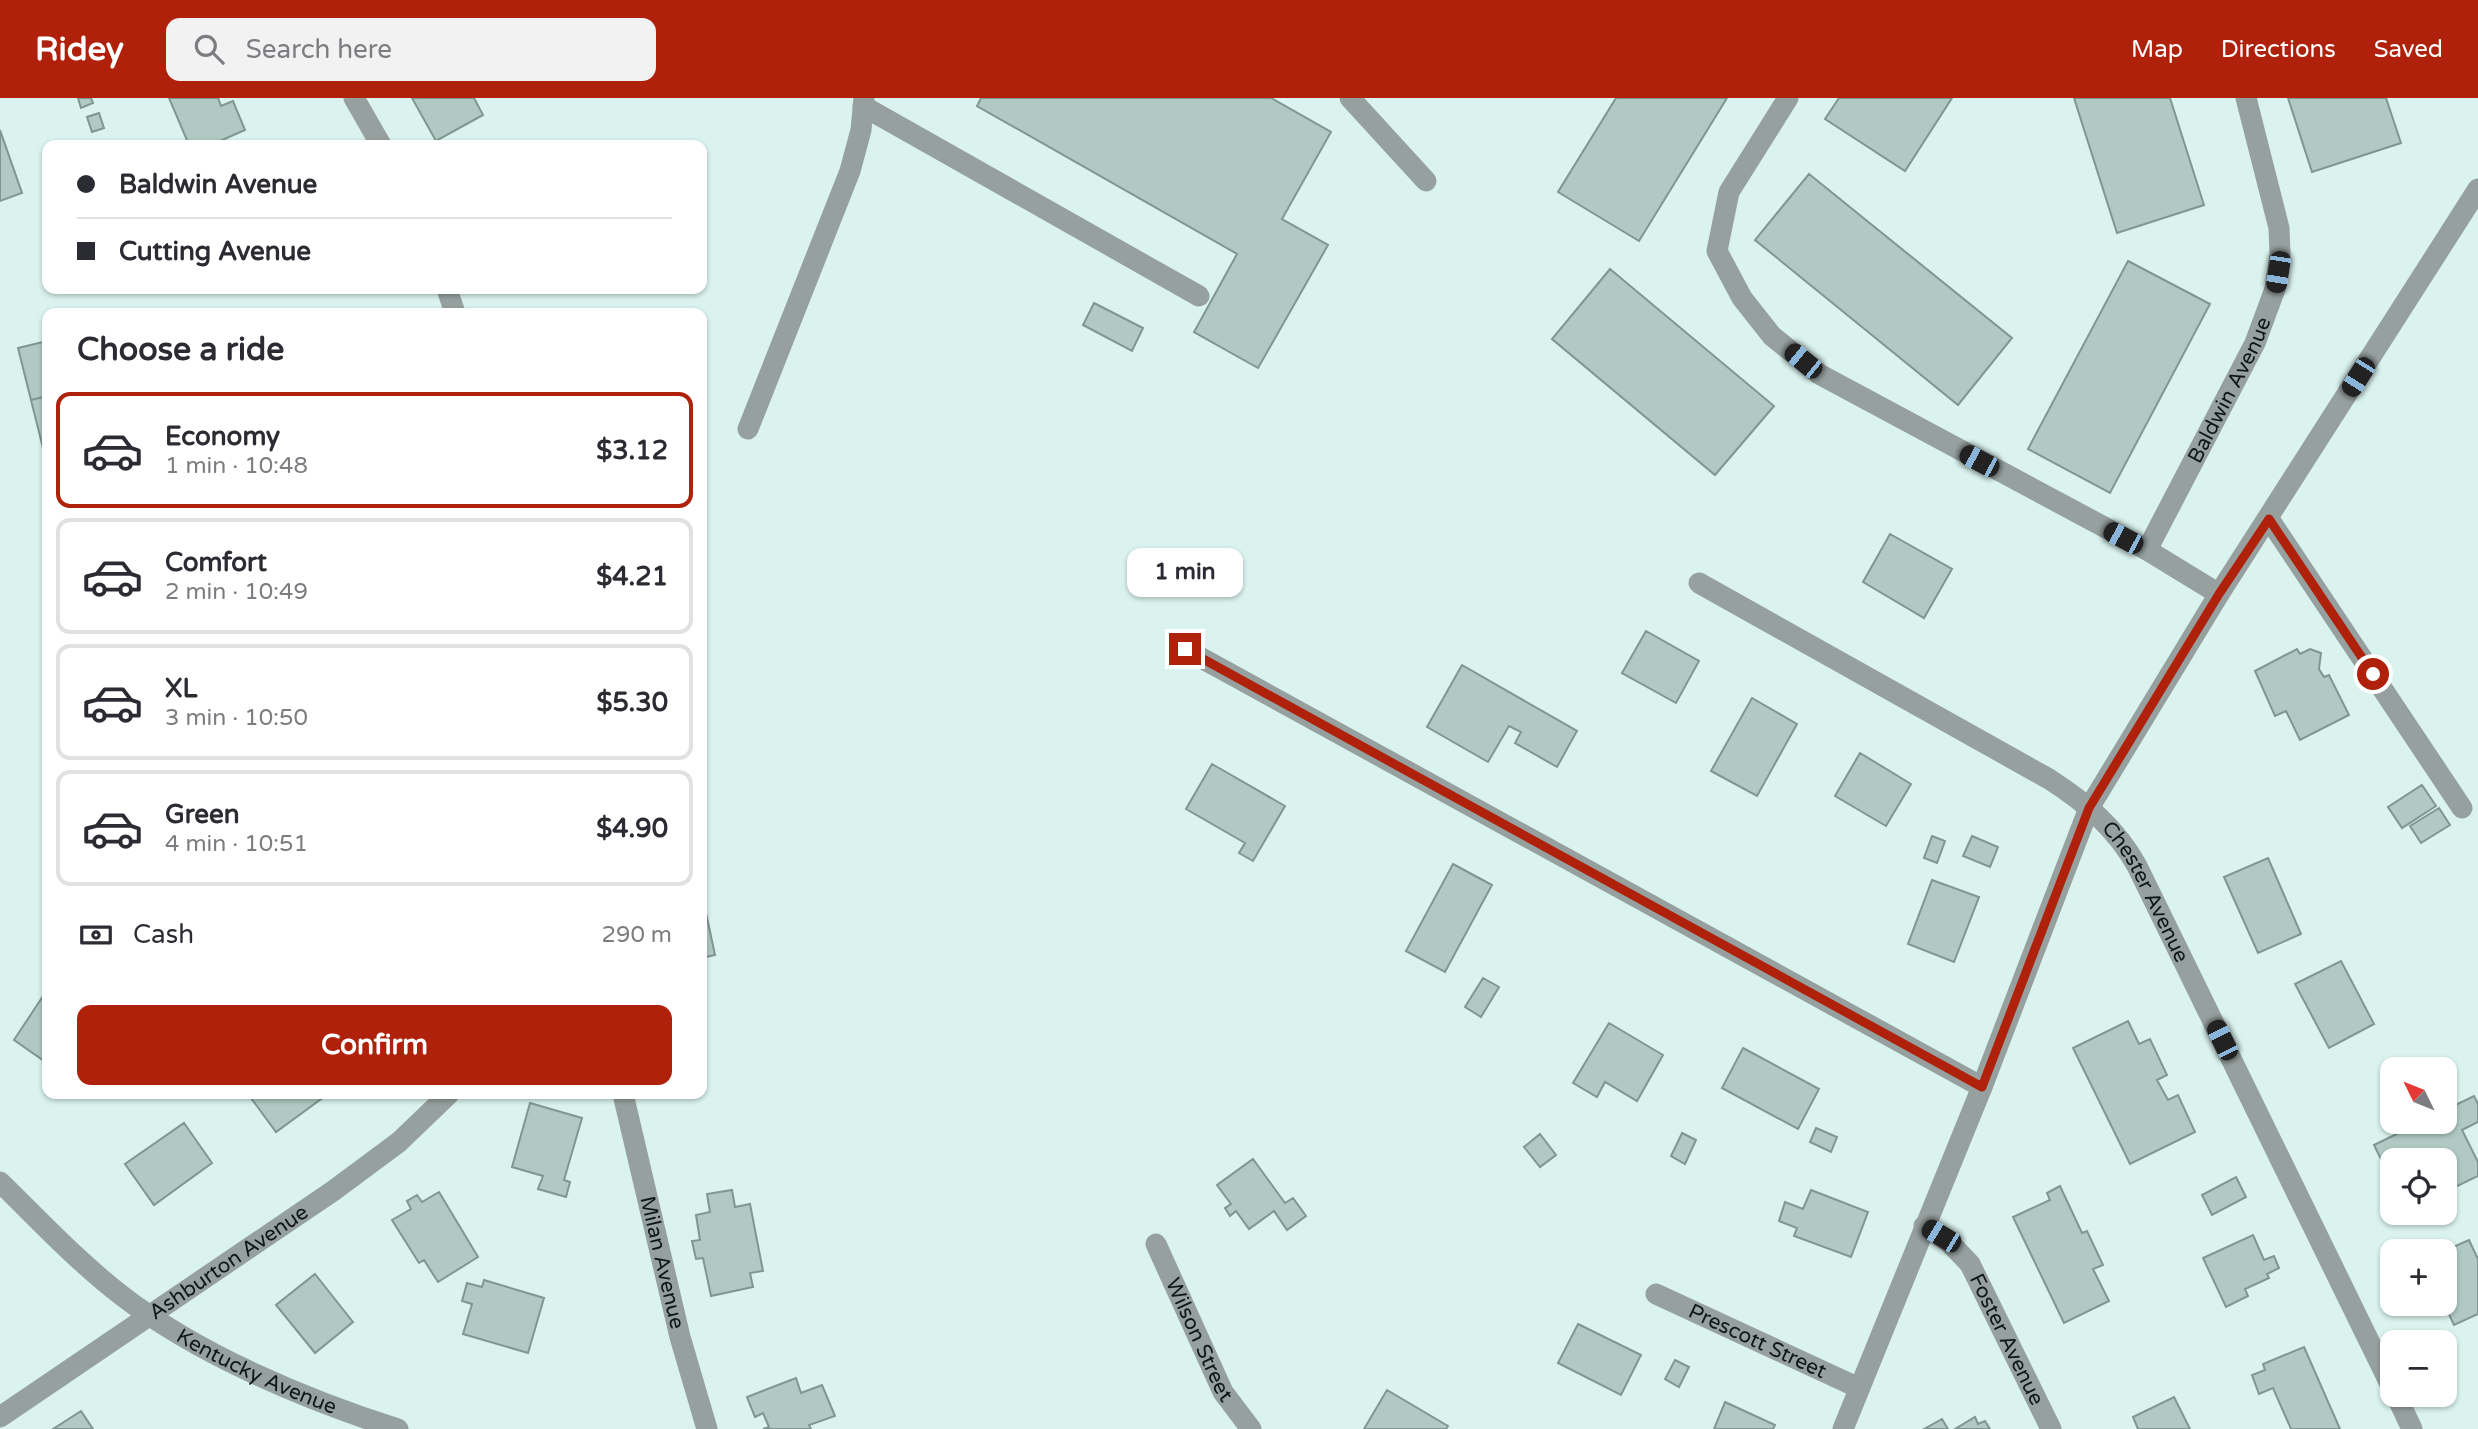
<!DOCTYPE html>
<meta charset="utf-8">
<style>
:root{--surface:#fff;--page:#f2f2f3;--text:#2b2b33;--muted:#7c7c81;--line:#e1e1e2;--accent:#af210b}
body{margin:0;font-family:"Varela Round",sans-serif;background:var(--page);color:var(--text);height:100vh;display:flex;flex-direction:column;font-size:26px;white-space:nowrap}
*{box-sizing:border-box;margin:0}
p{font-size:23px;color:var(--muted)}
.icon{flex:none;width:38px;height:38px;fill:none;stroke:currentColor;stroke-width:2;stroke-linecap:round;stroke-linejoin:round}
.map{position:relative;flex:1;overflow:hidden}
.drawer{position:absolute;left:42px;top:210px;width:665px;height:791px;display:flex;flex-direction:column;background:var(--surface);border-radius:14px;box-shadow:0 2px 5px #0004}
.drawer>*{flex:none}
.guide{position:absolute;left:42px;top:42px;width:665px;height:154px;border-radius:14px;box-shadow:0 2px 5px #0004;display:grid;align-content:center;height:154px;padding:0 35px;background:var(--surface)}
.needle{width:46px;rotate:313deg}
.fabs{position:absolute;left:2380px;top:959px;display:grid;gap:14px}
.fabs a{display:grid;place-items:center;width:77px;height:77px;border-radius:14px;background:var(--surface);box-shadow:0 2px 5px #0004;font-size:35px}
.end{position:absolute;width:32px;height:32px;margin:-16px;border:9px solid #af210b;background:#fff;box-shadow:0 0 0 4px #fff}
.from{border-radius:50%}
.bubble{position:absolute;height:49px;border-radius:14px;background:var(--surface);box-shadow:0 2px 5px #0004;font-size:23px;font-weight:800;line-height:49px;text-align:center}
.car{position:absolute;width:21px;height:42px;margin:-21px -10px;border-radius:9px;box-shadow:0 0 5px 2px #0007;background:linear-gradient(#222 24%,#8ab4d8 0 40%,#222 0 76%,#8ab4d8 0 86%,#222 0)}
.guide b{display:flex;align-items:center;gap:24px;height:66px;font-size:26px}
.guide b+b{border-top:2px solid var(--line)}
.guide i{width:18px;height:18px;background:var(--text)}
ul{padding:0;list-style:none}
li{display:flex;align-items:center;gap:21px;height:116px;margin:0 14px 10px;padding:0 21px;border:4px solid var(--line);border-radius:14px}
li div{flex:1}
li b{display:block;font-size:26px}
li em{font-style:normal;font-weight:800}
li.active{border-color:var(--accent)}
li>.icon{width:63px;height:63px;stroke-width:1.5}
h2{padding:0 35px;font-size:32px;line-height:84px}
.pay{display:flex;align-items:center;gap:18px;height:77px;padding:0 35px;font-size:26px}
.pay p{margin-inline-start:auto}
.action{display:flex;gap:14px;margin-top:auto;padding:14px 35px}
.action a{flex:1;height:80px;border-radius:14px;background:var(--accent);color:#fff;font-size:28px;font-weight:800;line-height:80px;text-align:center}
header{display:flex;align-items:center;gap:42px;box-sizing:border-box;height:98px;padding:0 35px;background:var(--accent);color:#fff}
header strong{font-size:33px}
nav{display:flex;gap:38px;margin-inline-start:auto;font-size:24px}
.search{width:490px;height:63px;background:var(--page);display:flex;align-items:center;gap:18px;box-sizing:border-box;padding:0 24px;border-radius:14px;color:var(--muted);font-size:26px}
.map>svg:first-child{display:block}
</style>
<header>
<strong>Ridey</strong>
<div class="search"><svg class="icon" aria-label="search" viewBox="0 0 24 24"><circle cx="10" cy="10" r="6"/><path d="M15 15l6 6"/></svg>Search here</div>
<nav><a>Map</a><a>Directions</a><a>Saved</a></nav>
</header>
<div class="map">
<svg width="2478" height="1331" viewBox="0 0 2478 1331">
<rect width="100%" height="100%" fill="#daf3ee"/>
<path fill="#b0c9c3" stroke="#7f9691" stroke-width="2" d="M78 0H91L93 5 81 10Z
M169 0H218L221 8 233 3 245 32 211 47H189Z
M412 0H474L483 17 436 43Z
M981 0H1271L1331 34 1282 121 1328 147 1258 270 1194 234 1237 156 977 8Z
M1616 0H1727L1639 143 1558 94Z
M1839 0H1952L1905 73 1825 21Z
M2074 0H2170L2204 107 2117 135Z
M2288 0H2386L2401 45 2312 74Z
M99 15 104 30 92 34 87 19Z
M0 32 22 95 0 103Z
M1809 76 2012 240 1958 307 1755 142Z
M2128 163 2210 206 2110 395 2028 351Z
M1610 171 1774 308 1715 377 1552 241Z
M1094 205 1143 230 1132 253 1083 227Z
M47 243V298L31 302 18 250Z
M47 298V353L44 354 31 302Z
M1890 436 1952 471 1924 520 1863 484Z
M1646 533 1699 563 1676 605 1622 575Z
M2297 551 2300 556 2310 551 2321 555 2319 571 2324 579 2329 577 2349 617 2300 642 2286 613 2275 618 2255 573Z
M1462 567 1577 633 1557 669 1515 645 1521 634 1509 628 1488 664 1427 629Z
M1752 600 1797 626 1757 698 1711 673Z
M1860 655 1911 686 1886 728 1835 698Z
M1212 666 1285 708 1253 763 1239 755 1245 745 1186 711Z
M2422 687 2436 708 2402 730 2388 709Z
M2439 710 2450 727 2421 745 2410 728Z
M1932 738 1945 743 1937 765 1924 760Z
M1972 738 1998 749 1990 769 1963 758Z
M2268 760 2301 836 2258 855 2224 779Z
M1453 766 1492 787 1445 874 1406 853Z
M1932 782 1979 799 1954 864 1908 846Z
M702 796 715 857 702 860Z
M2341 863 2374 926 2329 950 2295 886Z
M1483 880 1499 889 1481 919 1465 909Z
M47 892V965L14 942Z
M2128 923 2139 946 2150 941 2167 977 2157 982 2168 1002 2178 997 2195 1034 2130 1066 2073 950Z
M1609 925 1663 957 1637 1003 1605 984 1597 999 1573 985Z
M1743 950 1819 991 1798 1031 1722 990Z
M248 996H328L276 1034Z
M2474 998 2478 1006V1024L2462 1032 2478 1064V1078L2445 1094V1062H2392V1084L2374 1047 2421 1024H2445V1012Z
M530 1005 582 1020 564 1082 570 1084 566 1099 538 1091 543 1078 512 1069Z
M184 1025 212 1065 154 1107 125 1066Z
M1816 1030 1837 1039 1831 1054 1810 1044Z
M1682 1035 1696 1042 1685 1066 1671 1058Z
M1540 1036 1556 1057 1540 1069 1524 1049Z
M1253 1061 1285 1105 1293 1100 1306 1118 1287 1132 1274 1113 1249 1131 1236 1113 1230 1118 1225 1110 1231 1106 1217 1087Z
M2236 1079 2246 1099 2212 1117 2202 1097Z
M2060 1088 2082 1135 2087 1133 2103 1167 2093 1171 2109 1203 2064 1225 2013 1119 2050 1102 2047 1095Z
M732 1092 735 1109 750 1106 763 1173 750 1175 753 1189 711 1198 703 1160 696 1161 692 1143 700 1142 696 1117 710 1114 707 1096Z
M1811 1092 1868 1114 1851 1159 1794 1138 1797 1130 1779 1123 1785 1104 1803 1111Z
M439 1094 478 1159 438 1184 424 1162 419 1165 392 1122 411 1111 407 1103 417 1097 422 1104Z
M2253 1137 2264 1162 2274 1158 2279 1170 2267 1176 2269 1180 2245 1191 2248 1198 2226 1209 2203 1160Z
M2469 1142 2478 1161V1216L2454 1227 2444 1206V1153Z
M315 1176 353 1224 315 1255 276 1207Z
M484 1182 544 1200 528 1255 463 1236 472 1206 462 1203 467 1185 482 1189Z
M1578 1226 1641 1257 1621 1297 1558 1265Z
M2304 1249 2340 1331H2291L2273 1290 2259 1296 2252 1277 2265 1272 2263 1266Z
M1675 1262 1689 1269 1679 1289 1665 1281Z
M796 1280 801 1295 822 1287 835 1318 809 1327 811 1331H763L769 1329 763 1315 755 1319 747 1299Z
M1387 1292 1448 1328 1446 1331H1364Z
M2174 1299 2190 1331H2138L2133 1319Z
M1725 1304 1775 1327 1773 1331H1714Z
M81 1313 93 1331H53Z
M1975 1319 1978 1326 1985 1323 1990 1331H1955Z
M1942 1321 1948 1331H1924Z"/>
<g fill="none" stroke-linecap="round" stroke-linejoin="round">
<g stroke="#96a09e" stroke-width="21">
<path d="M354 0 381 47"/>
<path d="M1350 0 1426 83"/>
<path d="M1788 0 1729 94 1717 153 1742 200 1772 238 1819 276 2147 452 2219 496"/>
<path d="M863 8 1199 198"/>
<path d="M447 191 455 215"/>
<path d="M748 331 850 73 861 32 864 0"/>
<path d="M2269 421 2462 710"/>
<path id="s1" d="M2147 452 2255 245 2275 191 2280 156 2279 130 2246 0"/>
<path id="s2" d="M1699 485 2049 681C2085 704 2116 730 2137 768L2392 1290"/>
<path d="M1185 551 1982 989"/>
<path id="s3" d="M623 996 680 1239 707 1331"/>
<path id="s4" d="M0 1084C39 1122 77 1163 121 1197 197 1256 306 1302 398 1331"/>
<path id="s5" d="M1924 1128 1949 1144 1970 1166 2051 1331"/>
<path id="s6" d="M1156 1146 1223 1294 1251 1331"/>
<path id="s7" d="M1656 1196 1859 1290"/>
<path d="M2396 1297 2412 1331"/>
<path id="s8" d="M0 1319 333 1093 399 1044 449 996"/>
<path d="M1843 1331 1982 989 2089 710 2219 496 2478 91"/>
</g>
</g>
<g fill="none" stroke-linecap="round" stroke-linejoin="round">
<path stroke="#af210b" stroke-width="9" d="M1185 551 1982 989 2089 710 2219 496 2269 421 2373 576"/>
</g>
<g text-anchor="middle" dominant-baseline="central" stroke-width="5" stroke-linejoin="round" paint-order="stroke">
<g font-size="21" fill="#0f1816" stroke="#fff">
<text stroke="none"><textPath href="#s1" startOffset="180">Baldwin Avenue</textPath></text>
<text stroke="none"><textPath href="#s2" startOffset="553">Chester Avenue</textPath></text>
<text stroke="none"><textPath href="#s8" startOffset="276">Ashburton Avenue</textPath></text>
<text stroke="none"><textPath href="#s3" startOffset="173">Milan Avenue</textPath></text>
<text stroke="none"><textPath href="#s5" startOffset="144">Foster Avenue</textPath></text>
<text stroke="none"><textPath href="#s6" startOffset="105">Wilson Street</textPath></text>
<text stroke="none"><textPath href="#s7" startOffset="112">Prescott Street</textPath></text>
<text stroke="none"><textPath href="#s4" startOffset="322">Kentucky Avenue</textPath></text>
</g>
</g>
</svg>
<div class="fabs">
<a><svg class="needle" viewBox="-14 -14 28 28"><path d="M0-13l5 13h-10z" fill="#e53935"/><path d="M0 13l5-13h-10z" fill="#7c7c81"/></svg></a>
<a><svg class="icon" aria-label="locate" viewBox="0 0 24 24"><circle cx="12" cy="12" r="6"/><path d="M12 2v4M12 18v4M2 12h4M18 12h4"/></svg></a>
<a>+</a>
<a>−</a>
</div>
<i class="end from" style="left:2373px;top:576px"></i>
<i class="end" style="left:1185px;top:551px"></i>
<div class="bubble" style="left:1127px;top:450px;width:116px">1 min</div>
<i class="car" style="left:2278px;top:174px;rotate:189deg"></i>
<i class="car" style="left:1803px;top:263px;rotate:309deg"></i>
<i class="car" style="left:2358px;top:279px;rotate:212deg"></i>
<i class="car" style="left:1979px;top:363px;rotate:298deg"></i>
<i class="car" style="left:2123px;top:440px;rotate:298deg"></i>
<i class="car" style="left:2222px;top:942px;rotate:334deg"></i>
<i class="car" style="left:1941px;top:1138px;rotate:301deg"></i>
<div class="guide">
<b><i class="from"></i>Baldwin Avenue</b>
<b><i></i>Cutting Avenue</b>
</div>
<section class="drawer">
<h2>Choose a ride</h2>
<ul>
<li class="active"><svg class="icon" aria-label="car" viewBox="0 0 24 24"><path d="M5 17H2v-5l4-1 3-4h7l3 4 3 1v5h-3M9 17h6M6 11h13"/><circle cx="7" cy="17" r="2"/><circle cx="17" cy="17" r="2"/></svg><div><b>Economy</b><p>1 min · 10:48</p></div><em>$3.12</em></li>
<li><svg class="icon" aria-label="car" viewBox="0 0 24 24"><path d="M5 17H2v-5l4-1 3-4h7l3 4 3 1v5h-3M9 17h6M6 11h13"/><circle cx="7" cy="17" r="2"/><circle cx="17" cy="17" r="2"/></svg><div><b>Comfort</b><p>2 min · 10:49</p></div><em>$4.21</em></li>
<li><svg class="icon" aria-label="car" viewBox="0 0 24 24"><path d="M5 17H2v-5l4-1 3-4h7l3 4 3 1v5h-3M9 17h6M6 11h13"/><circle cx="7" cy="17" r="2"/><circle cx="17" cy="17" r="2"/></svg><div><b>XL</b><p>3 min · 10:50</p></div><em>$5.30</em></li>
<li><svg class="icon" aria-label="car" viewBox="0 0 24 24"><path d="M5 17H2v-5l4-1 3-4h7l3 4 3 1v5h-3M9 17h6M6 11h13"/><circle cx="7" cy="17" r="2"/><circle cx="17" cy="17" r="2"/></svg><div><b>Green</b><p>4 min · 10:51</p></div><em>$4.90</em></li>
</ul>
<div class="pay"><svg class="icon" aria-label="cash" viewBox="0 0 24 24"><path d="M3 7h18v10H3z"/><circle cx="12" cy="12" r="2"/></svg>Cash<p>290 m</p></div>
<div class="action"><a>Confirm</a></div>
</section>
</div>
